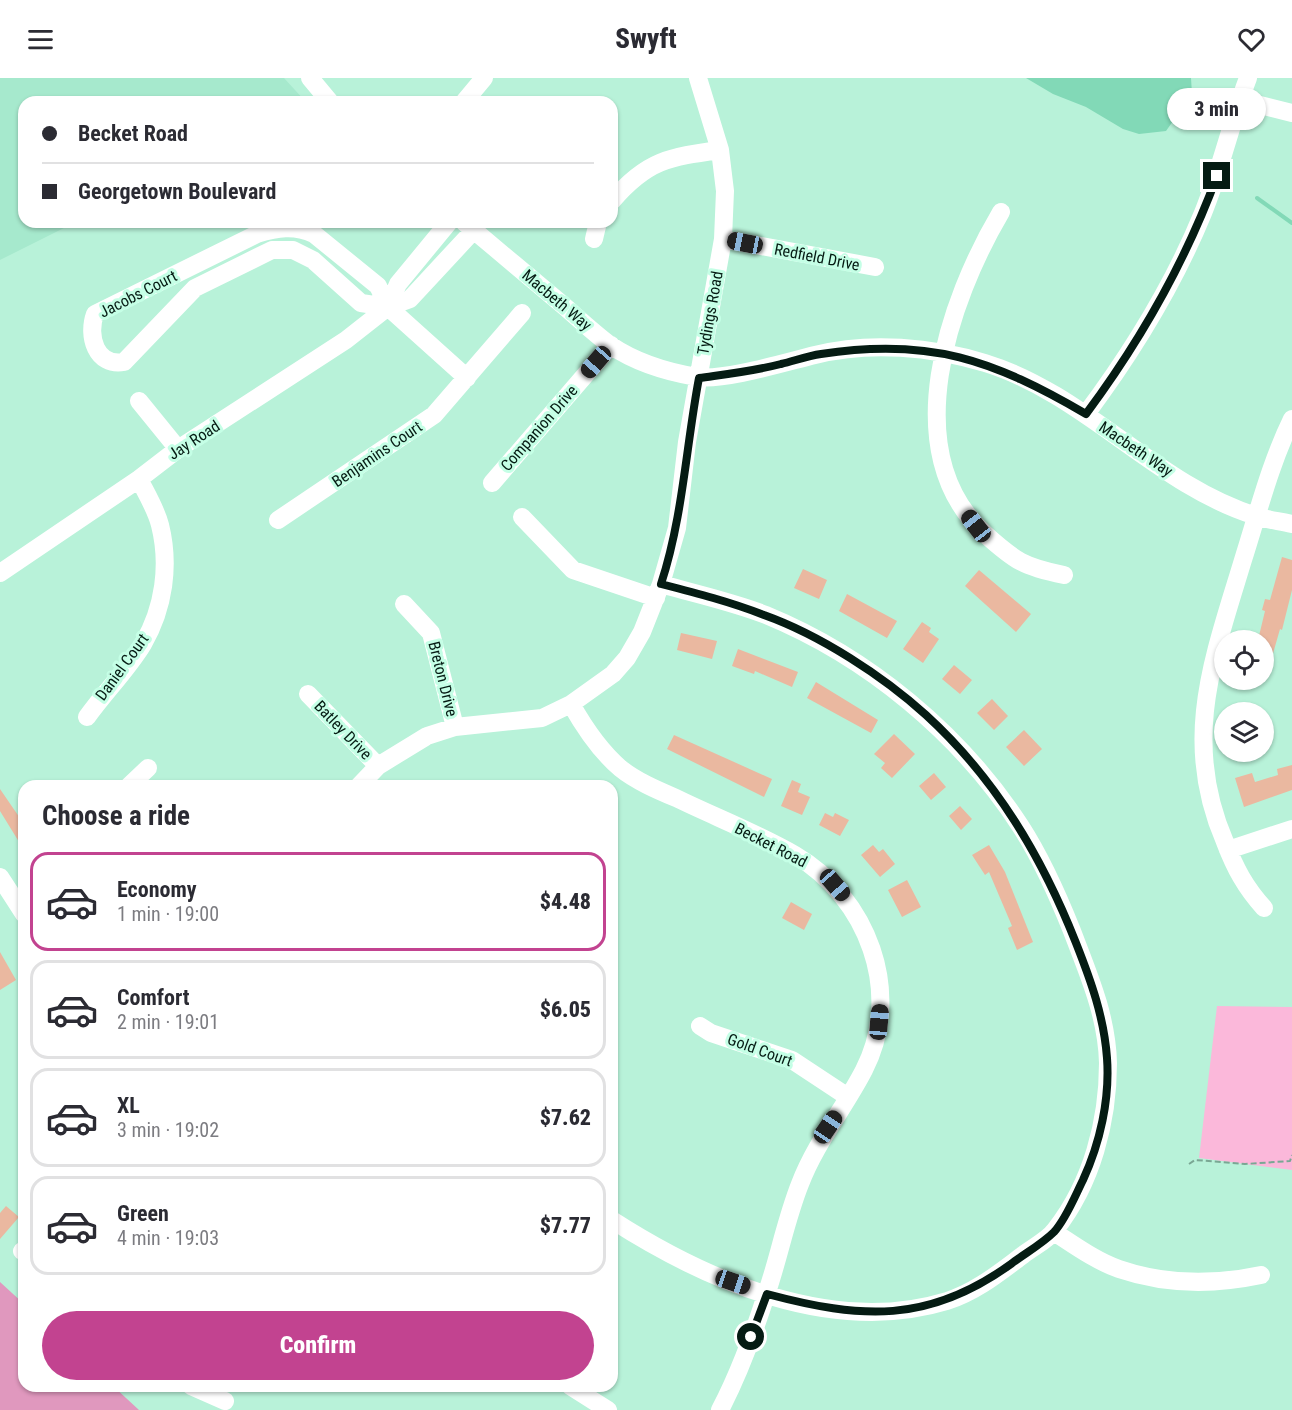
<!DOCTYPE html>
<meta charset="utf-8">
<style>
:root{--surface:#fff;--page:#f7f7f7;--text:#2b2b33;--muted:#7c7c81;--line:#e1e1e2;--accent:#c24390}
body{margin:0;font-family:"Roboto Condensed",sans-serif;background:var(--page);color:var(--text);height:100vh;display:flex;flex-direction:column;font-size:22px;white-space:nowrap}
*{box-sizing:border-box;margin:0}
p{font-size:20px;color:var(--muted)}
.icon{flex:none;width:33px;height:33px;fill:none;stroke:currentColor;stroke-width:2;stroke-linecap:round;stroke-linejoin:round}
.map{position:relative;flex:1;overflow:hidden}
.side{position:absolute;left:18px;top:702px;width:600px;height:612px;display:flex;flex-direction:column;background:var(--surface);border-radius:18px;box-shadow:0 2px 4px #0004}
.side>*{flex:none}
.banner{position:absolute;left:18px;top:18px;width:600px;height:132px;border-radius:18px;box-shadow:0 2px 4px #0004;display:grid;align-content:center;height:132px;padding:0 24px;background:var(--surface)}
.controls{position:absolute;left:1214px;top:552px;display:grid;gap:12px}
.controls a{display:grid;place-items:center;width:60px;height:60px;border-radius:50%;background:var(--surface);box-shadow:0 2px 4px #0004;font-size:30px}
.end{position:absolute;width:27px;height:27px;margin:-14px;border:8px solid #051b13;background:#fff;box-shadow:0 0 0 3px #fff}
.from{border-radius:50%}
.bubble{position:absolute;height:42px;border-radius:21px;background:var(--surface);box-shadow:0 2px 4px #0004;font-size:20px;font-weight:800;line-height:42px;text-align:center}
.car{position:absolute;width:18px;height:36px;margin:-18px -9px;border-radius:8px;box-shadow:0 0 4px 2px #0007;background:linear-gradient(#222 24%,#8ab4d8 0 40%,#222 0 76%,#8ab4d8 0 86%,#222 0)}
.banner b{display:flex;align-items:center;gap:21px;height:57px;font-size:22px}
.banner b+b{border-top:2px solid var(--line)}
.banner i{width:15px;height:15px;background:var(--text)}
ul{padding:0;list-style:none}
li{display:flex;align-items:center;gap:18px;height:99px;margin:0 12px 9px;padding:0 12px;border:3px solid var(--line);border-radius:18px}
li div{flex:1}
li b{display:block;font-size:22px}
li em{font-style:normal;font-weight:800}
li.on{border-color:var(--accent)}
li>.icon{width:54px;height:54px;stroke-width:1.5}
h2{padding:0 24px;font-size:27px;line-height:72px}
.button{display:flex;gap:12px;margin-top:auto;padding:12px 24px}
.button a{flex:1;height:69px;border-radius:36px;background:var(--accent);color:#fff;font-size:24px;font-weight:800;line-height:69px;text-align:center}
header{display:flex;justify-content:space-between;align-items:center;height:78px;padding:0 24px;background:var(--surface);font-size:27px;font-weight:800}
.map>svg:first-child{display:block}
</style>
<header><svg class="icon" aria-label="menu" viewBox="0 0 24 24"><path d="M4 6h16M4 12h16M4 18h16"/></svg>Swyft<svg class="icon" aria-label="heart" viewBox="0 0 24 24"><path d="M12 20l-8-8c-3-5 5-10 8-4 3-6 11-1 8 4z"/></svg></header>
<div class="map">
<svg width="1292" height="1332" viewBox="0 0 1292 1332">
<rect width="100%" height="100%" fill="#b8f2d9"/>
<path fill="#a6e9cd" d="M0 0H284L306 24H24V144H76L0 182Z"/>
<path fill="#fbb8da" d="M1217 928 1292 929V1092L1199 1080Z"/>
<path fill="#e098be" d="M0 1204 24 1226V1308H113L139 1332H0Z"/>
<path fill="#82d9b7" d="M1026 0H1191L1192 16 1166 53 1139 56 1123 51 1086 29 1053 16Z"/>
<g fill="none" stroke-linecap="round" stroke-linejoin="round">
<path stroke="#82d9b7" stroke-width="4" d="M1257 120 1292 145"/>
</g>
<path fill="#eab8a0" d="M1282 479 1292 482V512L1282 552 1280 551 1266 600 1263 599V562H1258L1265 533 1262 532 1265 521 1270 522Z
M803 491 827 502 819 521 794 510Z
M979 492 1031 536 1016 554 965 508Z
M847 516 897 543 887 560 839 533Z
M922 544 931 550 929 554 939 561 923 585 903 571Z
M681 555 717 563 712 581 677 572Z
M738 571 798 594 792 609 755 593 754 596 732 588Z
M954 587 972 602 960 616 942 601Z
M816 604 878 642 871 655 807 620Z
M992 621 1008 638 994 652 977 635Z
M1024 652 1042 671 1024 688 1006 669Z
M894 656 915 676 892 700 881 690 885 685 874 676Z
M674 657 772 701 764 719 667 671Z
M1292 687V712L1244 729 1235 700 1252 695 1255 704 1278 697 1277 691Z
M934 695 946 709 931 722 919 708Z
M792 702 801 706 798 714 810 719 802 737 781 728Z
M0 711 24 746V772L0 733Z
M960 728 972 741 961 752 949 738Z
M825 735 833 739 835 735 849 742 840 758 819 747Z
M873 767 879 774 883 771 895 786 880 799 861 777Z
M989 767 1005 794 1033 864 1017 872 1008 850 1012 848 989 794 985 797 972 777Z
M907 802 921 829 902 839 888 812Z
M791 824 812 836 804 852 782 840Z
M0 874 16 902 0 912Z
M6 1128 19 1139 0 1161V1135Z"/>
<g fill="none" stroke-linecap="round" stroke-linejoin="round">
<path stroke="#7aa794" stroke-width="2" stroke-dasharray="6 3" stroke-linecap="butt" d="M1189 1086 1195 1082 1245 1086 1290 1083 1292 1077"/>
<path stroke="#fff" stroke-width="18" d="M310 0 330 24
M1240 22 1292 35
M464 24 484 0
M612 123C647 82 669 79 720 72
M1001 134C949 222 895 374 985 456 1015 483 1024 489 1064 497
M464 144C497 172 531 200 564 228 579 241 594 255 610 267 635 284 667 294 697 299 724 303 786 284 815 277 870 263 932 269 985 285 1086 316 1156 407 1256 438 1267 442 1280 443 1292 446
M594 161 598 144
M723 161 875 189
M388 229 361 225 313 182 293 172H272L195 210 124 284C96 289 87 258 95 236L257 156C277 150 294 147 314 156L378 208 388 229 467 300
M388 229 398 206 449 144
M139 323 178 371
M1086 336C1133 273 1173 208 1203 135 1221 91 1231 44 1248 0
M492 405 611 267
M522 439 573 492 656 520
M278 442 434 337 522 235
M0 495 139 401 178 371 346 262 388 229 410 221 474 152
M404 526 431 555 455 649
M308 616 378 688
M571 626C584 649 599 672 620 690 636 703 657 712 676 720 715 739 757 755 795 777 867 819 904 914 864 992 844 1031 816 1064 800 1106 786 1141 779 1179 767 1214 754 1255 740 1294 720 1332
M87 639C104 615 128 591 143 566 164 530 170 487 160 447 156 431 146 415 139 401
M129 708 148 690
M359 708 378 688 427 658 455 649 542 640 571 626 613 596 627 580 642 554 661 506 677 450 687 364 723 161 725 113 720 72 698 0
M1228 772 1292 751
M0 799 24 836
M1264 830C1245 809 1235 790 1225 764 1181 663 1213 581 1243 482 1258 435 1270 386 1292 341
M700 948 711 955 792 982 848 1019
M612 1142C707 1203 833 1258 947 1223 976 1214 1000 1194 1023 1177 1033 1169 1048 1162 1055 1152 1092 1105 1108 1043 1108 985 1107 938 1088 895 1072 853 1058 818 1041 780 1021 749 961 656 868 579 766 537 733 524 696 516 661 506
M1054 1154C1074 1167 1096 1183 1119 1191 1166 1207 1214 1207 1261 1197
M22 1173 24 1172
M191 1308 225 1323
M570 1308 608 1332"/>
</g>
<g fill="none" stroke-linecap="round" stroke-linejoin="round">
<path stroke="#051b13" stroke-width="8" d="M751 1259 767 1216C861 1241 928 1246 1011 1186 1024 1176 1042 1166 1054 1154 1066 1141 1075 1118 1083 1102 1100 1065 1110 1021 1107 980 1104 939 1091 903 1076 865 1042 779 996 701 926 637 883 598 820 557 764 537 731 524 696 515 661 506 683 439 686 368 699 300 727 296 754 293 781 286 794 283 807 278 821 276 930 259 993 282 1086 336 1141 262 1185 185 1217 98"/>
</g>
<g text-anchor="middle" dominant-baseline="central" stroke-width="6" stroke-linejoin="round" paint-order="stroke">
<g font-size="16" fill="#051b13" stroke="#c5ffe6">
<text transform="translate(817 179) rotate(11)">Redfield Drive</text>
<text transform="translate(138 216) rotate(-27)">Jacobs Court</text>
<text transform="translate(557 222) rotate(40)">Macbeth Way</text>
<text transform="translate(710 235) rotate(-80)">Tydings Road</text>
<text transform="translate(539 350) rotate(-49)">Companion Drive</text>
<text transform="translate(194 362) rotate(-33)">Jay Road</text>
<text transform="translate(1136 371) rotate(34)">Macbeth Way</text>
<text transform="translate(377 376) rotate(-34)">Benjamins Court</text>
<text transform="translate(122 589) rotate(-54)">Daniel Court</text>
<text transform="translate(443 601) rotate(76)">Breton Drive</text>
<text transform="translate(343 652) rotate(46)">Batley Drive</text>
<text transform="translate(771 767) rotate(27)">Becket Road</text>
<text transform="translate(760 972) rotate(20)">Gold Court</text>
</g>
</g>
</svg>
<div class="controls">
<a><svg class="icon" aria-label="locate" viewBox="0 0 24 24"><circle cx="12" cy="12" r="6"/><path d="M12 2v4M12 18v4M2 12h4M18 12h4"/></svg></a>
<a><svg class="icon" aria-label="layers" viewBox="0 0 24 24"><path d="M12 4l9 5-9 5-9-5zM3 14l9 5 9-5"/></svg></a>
</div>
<i class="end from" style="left:751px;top:1259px"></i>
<i class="end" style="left:1217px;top:98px"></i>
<div class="bubble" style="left:1167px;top:10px;width:99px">3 min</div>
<i class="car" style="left:745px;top:165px;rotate:281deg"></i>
<i class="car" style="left:596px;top:284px;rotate:221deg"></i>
<i class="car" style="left:976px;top:448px;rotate:322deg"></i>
<i class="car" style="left:835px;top:807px;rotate:139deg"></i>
<i class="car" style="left:879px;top:944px;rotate:5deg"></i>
<i class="car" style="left:828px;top:1049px;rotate:34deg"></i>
<i class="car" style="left:733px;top:1204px;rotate:109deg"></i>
<div class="banner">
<b><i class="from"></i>Becket Road</b>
<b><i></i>Georgetown Boulevard</b>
</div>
<section class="side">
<h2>Choose a ride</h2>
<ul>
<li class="on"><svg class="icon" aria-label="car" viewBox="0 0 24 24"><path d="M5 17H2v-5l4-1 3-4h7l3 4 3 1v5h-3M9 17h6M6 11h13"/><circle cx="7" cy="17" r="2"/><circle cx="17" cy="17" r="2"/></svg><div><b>Economy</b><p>1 min · 19:00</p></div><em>$4.48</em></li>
<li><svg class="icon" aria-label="car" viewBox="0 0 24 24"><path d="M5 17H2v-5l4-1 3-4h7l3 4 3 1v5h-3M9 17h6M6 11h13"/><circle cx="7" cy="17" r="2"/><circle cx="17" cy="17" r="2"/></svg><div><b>Comfort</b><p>2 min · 19:01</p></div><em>$6.05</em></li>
<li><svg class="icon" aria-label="car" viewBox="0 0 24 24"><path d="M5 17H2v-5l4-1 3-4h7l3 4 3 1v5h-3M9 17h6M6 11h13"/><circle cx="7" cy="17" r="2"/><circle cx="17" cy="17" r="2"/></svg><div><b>XL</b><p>3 min · 19:02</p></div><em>$7.62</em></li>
<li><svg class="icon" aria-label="car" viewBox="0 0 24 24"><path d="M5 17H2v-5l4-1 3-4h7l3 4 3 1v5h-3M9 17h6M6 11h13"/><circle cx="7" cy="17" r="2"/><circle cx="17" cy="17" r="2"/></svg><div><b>Green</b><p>4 min · 19:03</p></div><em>$7.77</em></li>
</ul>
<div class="button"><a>Confirm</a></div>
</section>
</div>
